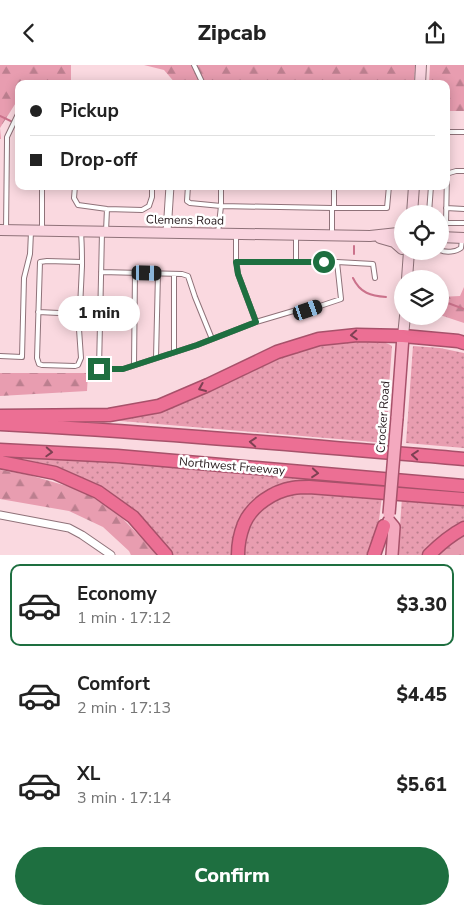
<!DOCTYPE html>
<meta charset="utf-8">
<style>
:root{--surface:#fff;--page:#f6f6f6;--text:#222;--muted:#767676;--line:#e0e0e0;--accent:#1e6f40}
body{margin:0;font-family:"Nunito Sans",sans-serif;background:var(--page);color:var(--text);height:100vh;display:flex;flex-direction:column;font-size:19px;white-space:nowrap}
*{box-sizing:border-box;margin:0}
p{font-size:16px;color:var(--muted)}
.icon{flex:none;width:28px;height:28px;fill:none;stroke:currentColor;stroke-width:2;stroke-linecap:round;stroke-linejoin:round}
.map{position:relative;height:490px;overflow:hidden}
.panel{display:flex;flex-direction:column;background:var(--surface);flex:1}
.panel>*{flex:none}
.hud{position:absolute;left:15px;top:15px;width:435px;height:110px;border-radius:10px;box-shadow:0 2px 12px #0003;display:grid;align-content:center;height:110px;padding:0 15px;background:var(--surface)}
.controls{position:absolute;left:394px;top:140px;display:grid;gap:10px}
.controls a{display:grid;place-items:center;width:55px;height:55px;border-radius:50%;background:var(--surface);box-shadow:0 2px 12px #0003;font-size:25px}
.end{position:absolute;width:22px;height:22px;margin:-11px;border:6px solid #1e6f40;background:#fff;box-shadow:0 0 0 2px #fff}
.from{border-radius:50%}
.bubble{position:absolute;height:35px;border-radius:18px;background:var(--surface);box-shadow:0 2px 12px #0003;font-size:16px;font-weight:800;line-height:35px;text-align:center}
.car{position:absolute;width:15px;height:30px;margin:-15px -8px;border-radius:6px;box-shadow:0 0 4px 1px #0007;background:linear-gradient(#222 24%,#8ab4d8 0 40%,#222 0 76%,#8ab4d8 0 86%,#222 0)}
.hud b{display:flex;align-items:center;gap:18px;height:48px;font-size:19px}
.hud b+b{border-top:1px solid var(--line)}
.hud i{width:12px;height:12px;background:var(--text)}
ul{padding:9px 0 0;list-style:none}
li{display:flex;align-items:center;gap:15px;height:82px;margin:0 10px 8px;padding:0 5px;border:2px solid transparent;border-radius:10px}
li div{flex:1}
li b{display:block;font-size:19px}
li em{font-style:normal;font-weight:800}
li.on{border-color:var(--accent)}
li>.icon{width:45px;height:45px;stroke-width:1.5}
.cta{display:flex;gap:10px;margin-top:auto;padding:10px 15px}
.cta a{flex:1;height:58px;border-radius:30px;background:var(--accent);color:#fff;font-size:20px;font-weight:800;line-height:58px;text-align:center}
header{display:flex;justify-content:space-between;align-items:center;height:65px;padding:0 15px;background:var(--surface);font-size:22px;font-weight:800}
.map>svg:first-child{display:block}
</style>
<header><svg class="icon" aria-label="back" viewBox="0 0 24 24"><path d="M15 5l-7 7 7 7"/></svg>Zipcab<svg class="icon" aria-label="share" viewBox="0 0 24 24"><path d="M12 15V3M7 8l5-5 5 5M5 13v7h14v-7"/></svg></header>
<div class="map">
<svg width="464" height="490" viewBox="0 0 464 490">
<defs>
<pattern id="grass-dots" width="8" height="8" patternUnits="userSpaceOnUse" patternTransform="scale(1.25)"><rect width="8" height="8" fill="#e89db0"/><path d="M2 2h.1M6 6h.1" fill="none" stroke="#bc7f8f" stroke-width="1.8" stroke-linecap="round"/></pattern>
<pattern id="forest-firs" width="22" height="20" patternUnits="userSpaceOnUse" patternTransform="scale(1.25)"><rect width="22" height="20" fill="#e89db0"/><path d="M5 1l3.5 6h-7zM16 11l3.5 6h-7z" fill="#bc7f8f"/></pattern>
</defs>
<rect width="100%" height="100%" fill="#fad9e0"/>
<path fill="url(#grass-dots)" d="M333 276C347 276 382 273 392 281L388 334V343L386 378 109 355 292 284Z
M413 281 440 283 464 288V383L406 378Z
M9 391 185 403 381 420V422L264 430 234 490H171L127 443 8 395Z
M291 426 382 431 378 463 371 490H241L242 476 256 447Z
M402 432 464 436V457L423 490H398Z"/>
<path fill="url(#forest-firs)" d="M0 0H71V19H19V36H17L0 63 1 74H0Z
M144 0H415L414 19 248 17 216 19H176L164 5Z
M430 0H464V46H446V19H429Z
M464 222V258L440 250V232L460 231Z
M0 308H88L87 326 0 331Z
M0 405 29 410 84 426 123 454 154 486 156 490H131L129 486 103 462 69 446 0 434Z
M464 470V490H434L435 487Z"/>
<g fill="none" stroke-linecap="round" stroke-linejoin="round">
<path stroke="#cb728b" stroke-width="2" d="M0 51 19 60
M354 181V189
M353 213C360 228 371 231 386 232
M440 235 464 244"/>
<defs>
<path id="lane" d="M194 0 203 19
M446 67H464
M446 109 456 106H464
M75 121 74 133 78 140 107 144 142 145 149 141 152 132V121
M188 121 187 136 190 138 221 141 218 168
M221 121V141L332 143
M334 143V121
M446 143 464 144
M412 147 437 149
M429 148 431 121
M446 158 447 109
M440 159 449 158H464
M6 165 7 77V72L19 47
M42 165V121
M106 166 107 144
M102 167 99 304H123L197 280 256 257 300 244 308 245 341 234 337 197H236
M81 168C82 179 82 190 82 201L79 264 81 293 78 300 75 301 42 300 39 299 37 293 40 197 47 196 82 197
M332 169V143H387L389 121
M236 170V194L238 209 256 257
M296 171V197
M440 185C446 188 456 187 461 183L462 175
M337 197 373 199 375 213
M101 207 182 209 188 211 195 232 212 274
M174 209V287
M38 247 80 249
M0 291 22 292 24 213 30 189 31 167
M156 293 158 208
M134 300 135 208"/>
<path id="street" d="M167 167 170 121
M0 450 69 463 82 470 111 490"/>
<path id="secondary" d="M420 19 421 0
M412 149 414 121
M0 165 370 171 398 168 402 166
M440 172 464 173
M380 173 394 177 402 184
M407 214 409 186
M403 271 405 251"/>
<path id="primary" d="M397 353 403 271
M389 456 394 462 392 490"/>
<path id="highway" d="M0 351 109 350 159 341 208 320 277 287 319 274 357 270 403 271 458 276 464 278
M0 359C155 367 310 381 464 394
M0 385 117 391 464 421
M0 397 55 408 98 427 133 452 166 490
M238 490C238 479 240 469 244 459 252 440 274 426 293 423 299 422 304 422 309 422L464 434
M374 490 384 461
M429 490C440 479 451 470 464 463"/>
</defs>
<use href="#lane" stroke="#8f7279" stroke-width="6"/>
<use href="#street" stroke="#8f7279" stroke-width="9"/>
<use href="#secondary" stroke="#8f7279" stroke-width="12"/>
<use href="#primary" stroke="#a7516a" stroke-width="14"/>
<use href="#highway" stroke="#a7516a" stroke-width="15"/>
<use href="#lane" stroke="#fff" stroke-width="4"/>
<use href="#street" stroke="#fff" stroke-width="7"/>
<use href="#secondary" stroke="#f9d4df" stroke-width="10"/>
<use href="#primary" stroke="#f4a9bf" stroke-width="11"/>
<use href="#highway" stroke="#ec6f94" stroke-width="12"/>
<defs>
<path id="primary-bridge" d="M389 449 397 353"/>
</defs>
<use href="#primary-bridge" stroke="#a7516a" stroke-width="14" stroke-linecap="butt"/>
<use href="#primary-bridge" stroke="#f4a9bf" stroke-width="11"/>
</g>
<defs><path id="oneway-chevron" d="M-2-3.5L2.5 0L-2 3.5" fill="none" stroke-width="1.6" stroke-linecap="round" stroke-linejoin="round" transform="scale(1.25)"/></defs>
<g stroke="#7f4053">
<use href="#oneway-chevron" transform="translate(354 270) rotate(176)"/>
<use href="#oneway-chevron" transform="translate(202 323) rotate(157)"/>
<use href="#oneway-chevron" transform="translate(253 377) rotate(-176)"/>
<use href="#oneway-chevron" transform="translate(49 387) rotate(3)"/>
<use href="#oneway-chevron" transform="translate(415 390) rotate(-175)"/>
<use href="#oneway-chevron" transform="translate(315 408) rotate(5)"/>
</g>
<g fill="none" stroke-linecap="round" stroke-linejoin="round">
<path stroke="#1e6f40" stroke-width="6" d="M99 304H123L197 280 256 257 238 209 236 197H324"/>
</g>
<g text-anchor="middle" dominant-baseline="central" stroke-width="5" stroke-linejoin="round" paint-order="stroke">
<g font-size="12" fill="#261a1d" stroke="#fff">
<text transform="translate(185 155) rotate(1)">Clemens Road</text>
<text transform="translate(383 352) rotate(-86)">Crocker Road</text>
<text transform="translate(232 401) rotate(5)">Northwest Freeway</text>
</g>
</g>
</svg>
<div class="controls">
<a><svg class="icon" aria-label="locate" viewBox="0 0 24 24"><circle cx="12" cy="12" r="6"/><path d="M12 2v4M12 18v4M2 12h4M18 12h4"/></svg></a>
<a><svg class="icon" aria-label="layers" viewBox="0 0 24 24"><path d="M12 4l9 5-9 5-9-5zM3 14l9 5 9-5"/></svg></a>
</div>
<i class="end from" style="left:324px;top:197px"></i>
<i class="end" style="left:99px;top:304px"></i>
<div class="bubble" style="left:58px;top:231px;width:82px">1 min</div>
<i class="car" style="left:147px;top:208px;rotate:91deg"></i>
<i class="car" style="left:308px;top:245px;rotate:71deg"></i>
<div class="hud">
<b><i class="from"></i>Pickup</b>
<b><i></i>Drop-off</b>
</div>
</div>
<section class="panel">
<ul>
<li class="on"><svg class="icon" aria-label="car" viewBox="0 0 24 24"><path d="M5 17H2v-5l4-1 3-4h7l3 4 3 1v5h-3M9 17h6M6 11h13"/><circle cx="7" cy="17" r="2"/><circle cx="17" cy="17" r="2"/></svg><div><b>Economy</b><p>1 min · 17:12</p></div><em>$3.30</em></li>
<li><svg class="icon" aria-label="car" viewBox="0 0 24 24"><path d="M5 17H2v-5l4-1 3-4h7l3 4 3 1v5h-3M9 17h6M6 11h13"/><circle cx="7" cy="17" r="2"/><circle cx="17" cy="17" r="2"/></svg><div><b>Comfort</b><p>2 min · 17:13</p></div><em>$4.45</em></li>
<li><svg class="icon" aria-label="car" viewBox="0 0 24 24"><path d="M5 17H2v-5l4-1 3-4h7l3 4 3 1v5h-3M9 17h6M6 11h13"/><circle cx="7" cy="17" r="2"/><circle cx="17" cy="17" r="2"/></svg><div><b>XL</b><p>3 min · 17:14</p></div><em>$5.61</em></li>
</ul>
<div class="cta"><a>Confirm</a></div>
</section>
